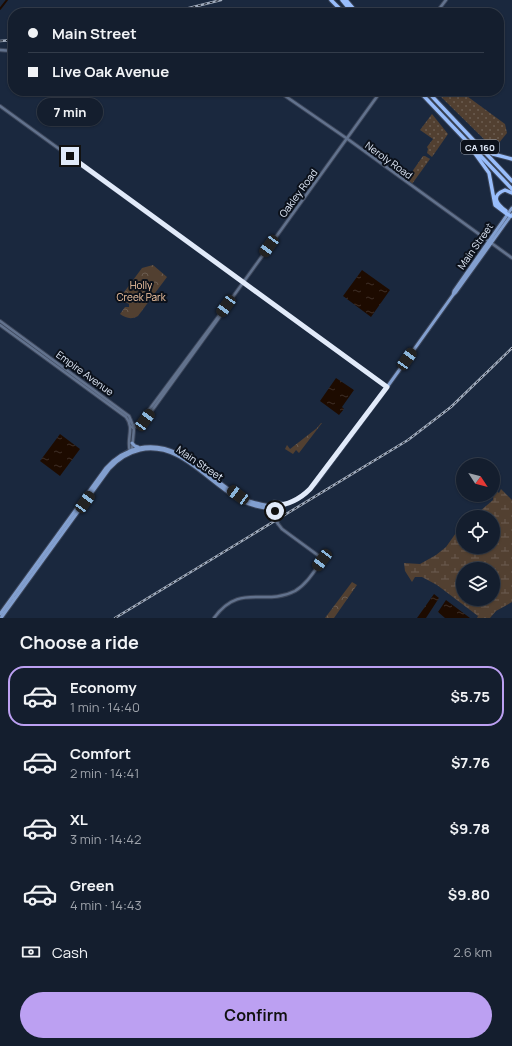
<!DOCTYPE html>
<meta charset="utf-8">
<style>
:root{--surface:#141e2e;--page:#1d2736;--text:#f1f3f6;--muted:#9da2aa;--line:#333c4a;--accent:#bca0f2}
body{margin:0;font-family:Manrope,sans-serif;background:var(--page);color:var(--text);height:100vh;display:flex;flex-direction:column;font-size:15px;white-space:nowrap}
*{box-sizing:border-box;margin:0}
p{font-size:13px;color:var(--muted)}
.icon{flex:none;width:22px;height:22px;fill:none;stroke:currentColor;stroke-width:2;stroke-linecap:round;stroke-linejoin:round}
.map{position:relative;height:618px;overflow:hidden}
.side{display:flex;flex-direction:column;background:var(--surface);flex:1}
.side>*{flex:none}
.banner{position:absolute;left:8px;top:8px;width:496px;height:88px;border-radius:16px;box-shadow:0 1px 3px #0004,0 0 0 1px var(--line);display:grid;align-content:center;height:88px;padding:0 20px;background:var(--surface)}
.needle{width:26px;rotate:126deg}
.controls{position:absolute;left:456px;top:458px;display:grid;gap:8px}
.controls a{display:grid;place-items:center;width:44px;height:44px;border-radius:50%;background:var(--surface);box-shadow:0 1px 3px #0004,0 0 0 1px var(--line);font-size:20px}
.end{position:absolute;width:18px;height:18px;margin:-9px;border:5px solid #e1eaf9;background:#111;box-shadow:0 0 0 2px #111}
.from{border-radius:50%}
.bubble{position:absolute;height:28px;border-radius:14px;background:var(--surface);box-shadow:0 1px 3px #0004,0 0 0 1px var(--line);font-size:13px;font-weight:700;line-height:28px;text-align:center}
.car{position:absolute;width:12px;height:24px;margin:-12px -6px;border-radius:5px;box-shadow:0 0 3px 1px #0007;background:linear-gradient(#222 24%,#8ab4d8 0 40%,#222 0 76%,#8ab4d8 0 86%,#222 0)}
.banner b{display:flex;align-items:center;gap:14px;height:38px;font-size:15px}
.banner b+b{border-top:1px solid var(--line)}
.banner i{width:10px;height:10px;background:var(--text)}
ul{padding:0;list-style:none}
li{display:flex;align-items:center;gap:12px;height:60px;margin:0 8px 6px;padding:0 12px;border:2px solid transparent;border-radius:16px}
li div{flex:1}
li b{display:block;font-size:15px}
li em{font-style:normal;font-weight:700}
li.current{border-color:var(--accent)}
li>.icon{width:36px;height:36px;stroke-width:1.5}
h2{padding:0 20px;font-size:18px;line-height:48px}
.pay{display:flex;align-items:center;gap:10px;height:44px;padding:0 20px;font-size:15px}
.pay p{margin-inline-start:auto}
.button{display:flex;gap:8px;margin-top:auto;padding:8px 20px}
.button a{flex:1;height:46px;border-radius:24px;background:var(--accent);color:#111;font-size:16px;font-weight:700;line-height:46px;text-align:center}
.map>svg:first-child{display:block}
</style>
<div class="map">
<svg width="512" height="618" viewBox="0 0 512 618">
<defs>
<pattern id="grass-dots" width="8" height="8" patternUnits="userSpaceOnUse"><rect width="8" height="8" fill="#524031"/><path d="M2 2h.1M6 6h.1" fill="none" stroke="#6b5c50" stroke-width="1.8" stroke-linecap="round"/></pattern>
<pattern id="wetland-marsh" width="20" height="14" patternUnits="userSpaceOnUse"><rect width="20" height="14" fill="#524031"/><path d="M1 5h8M5 5V1M11 12h8M15 12V8" fill="none" stroke="#6b5c50"/></pattern>
<pattern id="park-crowns" width="20" height="18" patternUnits="userSpaceOnUse"><rect width="20" height="18" fill="#524031"/><path d="M2 6a3 3 0 1 1 6 0M12 15a3 3 0 1 1 6 0" fill="none" stroke="#6b5c50"/></pattern>
<pattern id="water-ripples" width="26" height="14" patternUnits="userSpaceOnUse"><rect width="26" height="14" fill="#1d0b00"/><path d="M2 4q2-2 4 0t4 0M15 11q2-2 4 0t4 0" fill="none" stroke="#3e2f26"/></pattern>
</defs>
<rect width="100%" height="100%" fill="#1a283e"/>
<path fill="url(#grass-dots)" d="M435 91H460L505 124 507 133 494 149Z
M432 114 448 134 432 157 427 153 428 149 427 147 433 139 420 130Z
M423 156H425L430 159 412 184 407 179Z"/>
<path fill="url(#wetland-marsh)" fill-rule="evenodd" d="M494 489 499 493 501 489 512 500V602L496 611 490 618H477L478 616 437 585 422 577H415L412 582 405 571 404 563 420 564 436 555 446 547 463 523V547H493V517H468L479 512 493 500ZM463 569H493V599H463Z"/>
<path fill="url(#park-crowns)" d="M153 265 167 277 138 316C131 320 126 318 120 314L125 307H129V304L127 303H124L119 299 142 268Z
M321 423H322L299 453 296 450 293 454 285 449 287 445 290 449 317 428Z
M352 582 357 585 334 618H325Z"/>
<path fill="url(#water-ripples)" d="M362 270 390 290 371 317 343 296Z
M336 378 354 390 342 407 344 409 339 415 320 401Z
M60 434 80 449 60 476 40 461Z
M434 594 439 598 426 618H417Z
M446 600 470 618H445L438 612Z"/>
<g fill="none" stroke-linecap="round" stroke-linejoin="round">
<path stroke="#1d0b00" stroke-width="2" d="M0 9 7 0"/>
<defs>
<path id="secondary" d="M436 13 446 0
M0 50 13 51
M278 91 349 140 512 258
M0 106 387 387
M0 321 129 416 134 428 132 450
M0 325 126 417C135 428 126 439 130 451
M131 427 139 423 143 418 227 305 381 91
M133 428 143 423 221 315
M274 507 275 516 278 524
M214 618C240 582 264 607 295 591 307 584 315 570 323 559L282 529C275 520 273 518 272 506"/>
<path id="primary" d="M453 295 454 291 512 208
M132 443 135 446 138 447
M274 502 286 504
M0 614 106 468C115 458 126 451 139 448 180 439 210 480 242 498 254 505 263 503 274 507
M1 618 109 469C117 460 127 453 140 450 192 439 221 510 272 508L274 507C291 504 304 497 315 484L380 397 453 295 456 292 512 214"/>
<path id="highway" d="M331 0 344 13
M342 0 353 13
M346 0 357 13
M419 91 512 189
M427 91 512 181
M480 144 493 154 512 159
M471 148 489 173 495 205 507 214 511 216
M506 211C497 204 490 196 505 190L512 193"/>
</defs>
<use href="#secondary" stroke="#3a4458" stroke-width="4.5"/>
<use href="#primary" stroke="#3a4458" stroke-width="5"/>
<use href="#highway" stroke="#3a4458" stroke-width="5.5"/>
<use href="#secondary" stroke="#62728d" stroke-width="2.5"/>
<use href="#primary" stroke="#829fcf" stroke-width="3"/>
<use href="#highway" stroke="#98bdfb" stroke-width="3.5"/>
<defs>
<path id="rail" d="M169 13 221 0
M0 41 13 40
M115 618 408 440 451 407 512 348"/>
</defs>
<use href="#rail" stroke="#a0abbc" stroke-width="2.5"/>
<use href="#rail" stroke="#0b111b" stroke-width="1" stroke-dasharray="3" stroke-linecap="butt"/>
</g>
<g fill="none" stroke-linecap="round" stroke-linejoin="round">
<path stroke="#e1eaf9" stroke-width="5" d="M70 156 387 387 310 489C300 499 289 505 274 506L275 511"/>
</g>
<g text-anchor="middle" dominant-baseline="central" stroke-width="4" stroke-linejoin="round" paint-order="stroke">
<rect fill="#0b111b" stroke="#a1a9b6" stroke-width="1" x="461" y="140" width="38" height="14" rx="3"/>
<g font-size="9" font-weight="bold" fill="#e1eaf9">
<text x="480" y="147">CA 160</text>
</g>
<g font-size="10" fill="#e1eaf9" stroke="#0b111b">
<text transform="translate(389 160) rotate(36)">Neroly Road</text>
<text transform="translate(298 193) rotate(-54)">Oakley Road</text>
<text transform="translate(475 246) rotate(-55)">Main Street</text>
<text transform="translate(85 373) rotate(36)">Empire Avenue</text>
<text transform="translate(200 463) rotate(34)">Main Street</text>
</g>
<g font-size="10" fill="#fbcca6" stroke="#0b111b">
<text x="141" y="285">Holly<tspan x="141" dy="12">Creek Park</tspan></text>
</g>
</g>
</svg>
<div class="controls">
<a><svg class="needle" viewBox="-14 -14 28 28"><path d="M0-13l5 13h-10z" fill="#e53935"/><path d="M0 13l5-13h-10z" fill="#9da2aa"/></svg></a>
<a><svg class="icon" aria-label="locate" viewBox="0 0 24 24"><circle cx="12" cy="12" r="6"/><path d="M12 2v4M12 18v4M2 12h4M18 12h4"/></svg></a>
<a><svg class="icon" aria-label="layers" viewBox="0 0 24 24"><path d="M12 4l9 5-9 5-9-5zM3 14l9 5 9-5"/></svg></a>
</div>
<i class="end from" style="left:275px;top:511px"></i>
<i class="end" style="left:70px;top:156px"></i>
<div class="bubble" style="left:37px;top:98px;width:66px">7 min</div>
<i class="car" style="left:269px;top:246px;rotate:216deg"></i>
<i class="car" style="left:226px;top:306px;rotate:216deg"></i>
<i class="car" style="left:407px;top:359px;rotate:35deg"></i>
<i class="car" style="left:145px;top:420px;rotate:36deg"></i>
<i class="car" style="left:238px;top:495px;rotate:306deg"></i>
<i class="car" style="left:85px;top:502px;rotate:36deg"></i>
<i class="car" style="left:322px;top:560px;rotate:217deg"></i>
<div class="banner">
<b><i class="from"></i>Main Street</b>
<b><i></i>Live Oak Avenue</b>
</div>
</div>
<section class="side">
<h2>Choose a ride</h2>
<ul>
<li class="current"><svg class="icon" aria-label="car" viewBox="0 0 24 24"><path d="M5 17H2v-5l4-1 3-4h7l3 4 3 1v5h-3M9 17h6M6 11h13"/><circle cx="7" cy="17" r="2"/><circle cx="17" cy="17" r="2"/></svg><div><b>Economy</b><p>1 min · 14:40</p></div><em>$5.75</em></li>
<li><svg class="icon" aria-label="car" viewBox="0 0 24 24"><path d="M5 17H2v-5l4-1 3-4h7l3 4 3 1v5h-3M9 17h6M6 11h13"/><circle cx="7" cy="17" r="2"/><circle cx="17" cy="17" r="2"/></svg><div><b>Comfort</b><p>2 min · 14:41</p></div><em>$7.76</em></li>
<li><svg class="icon" aria-label="car" viewBox="0 0 24 24"><path d="M5 17H2v-5l4-1 3-4h7l3 4 3 1v5h-3M9 17h6M6 11h13"/><circle cx="7" cy="17" r="2"/><circle cx="17" cy="17" r="2"/></svg><div><b>XL</b><p>3 min · 14:42</p></div><em>$9.78</em></li>
<li><svg class="icon" aria-label="car" viewBox="0 0 24 24"><path d="M5 17H2v-5l4-1 3-4h7l3 4 3 1v5h-3M9 17h6M6 11h13"/><circle cx="7" cy="17" r="2"/><circle cx="17" cy="17" r="2"/></svg><div><b>Green</b><p>4 min · 14:43</p></div><em>$9.80</em></li>
</ul>
<div class="pay"><svg class="icon" aria-label="cash" viewBox="0 0 24 24"><path d="M3 7h18v10H3z"/><circle cx="12" cy="12" r="2"/></svg>Cash<p>2.6 km</p></div>
<div class="button"><a>Confirm</a></div>
</section>
